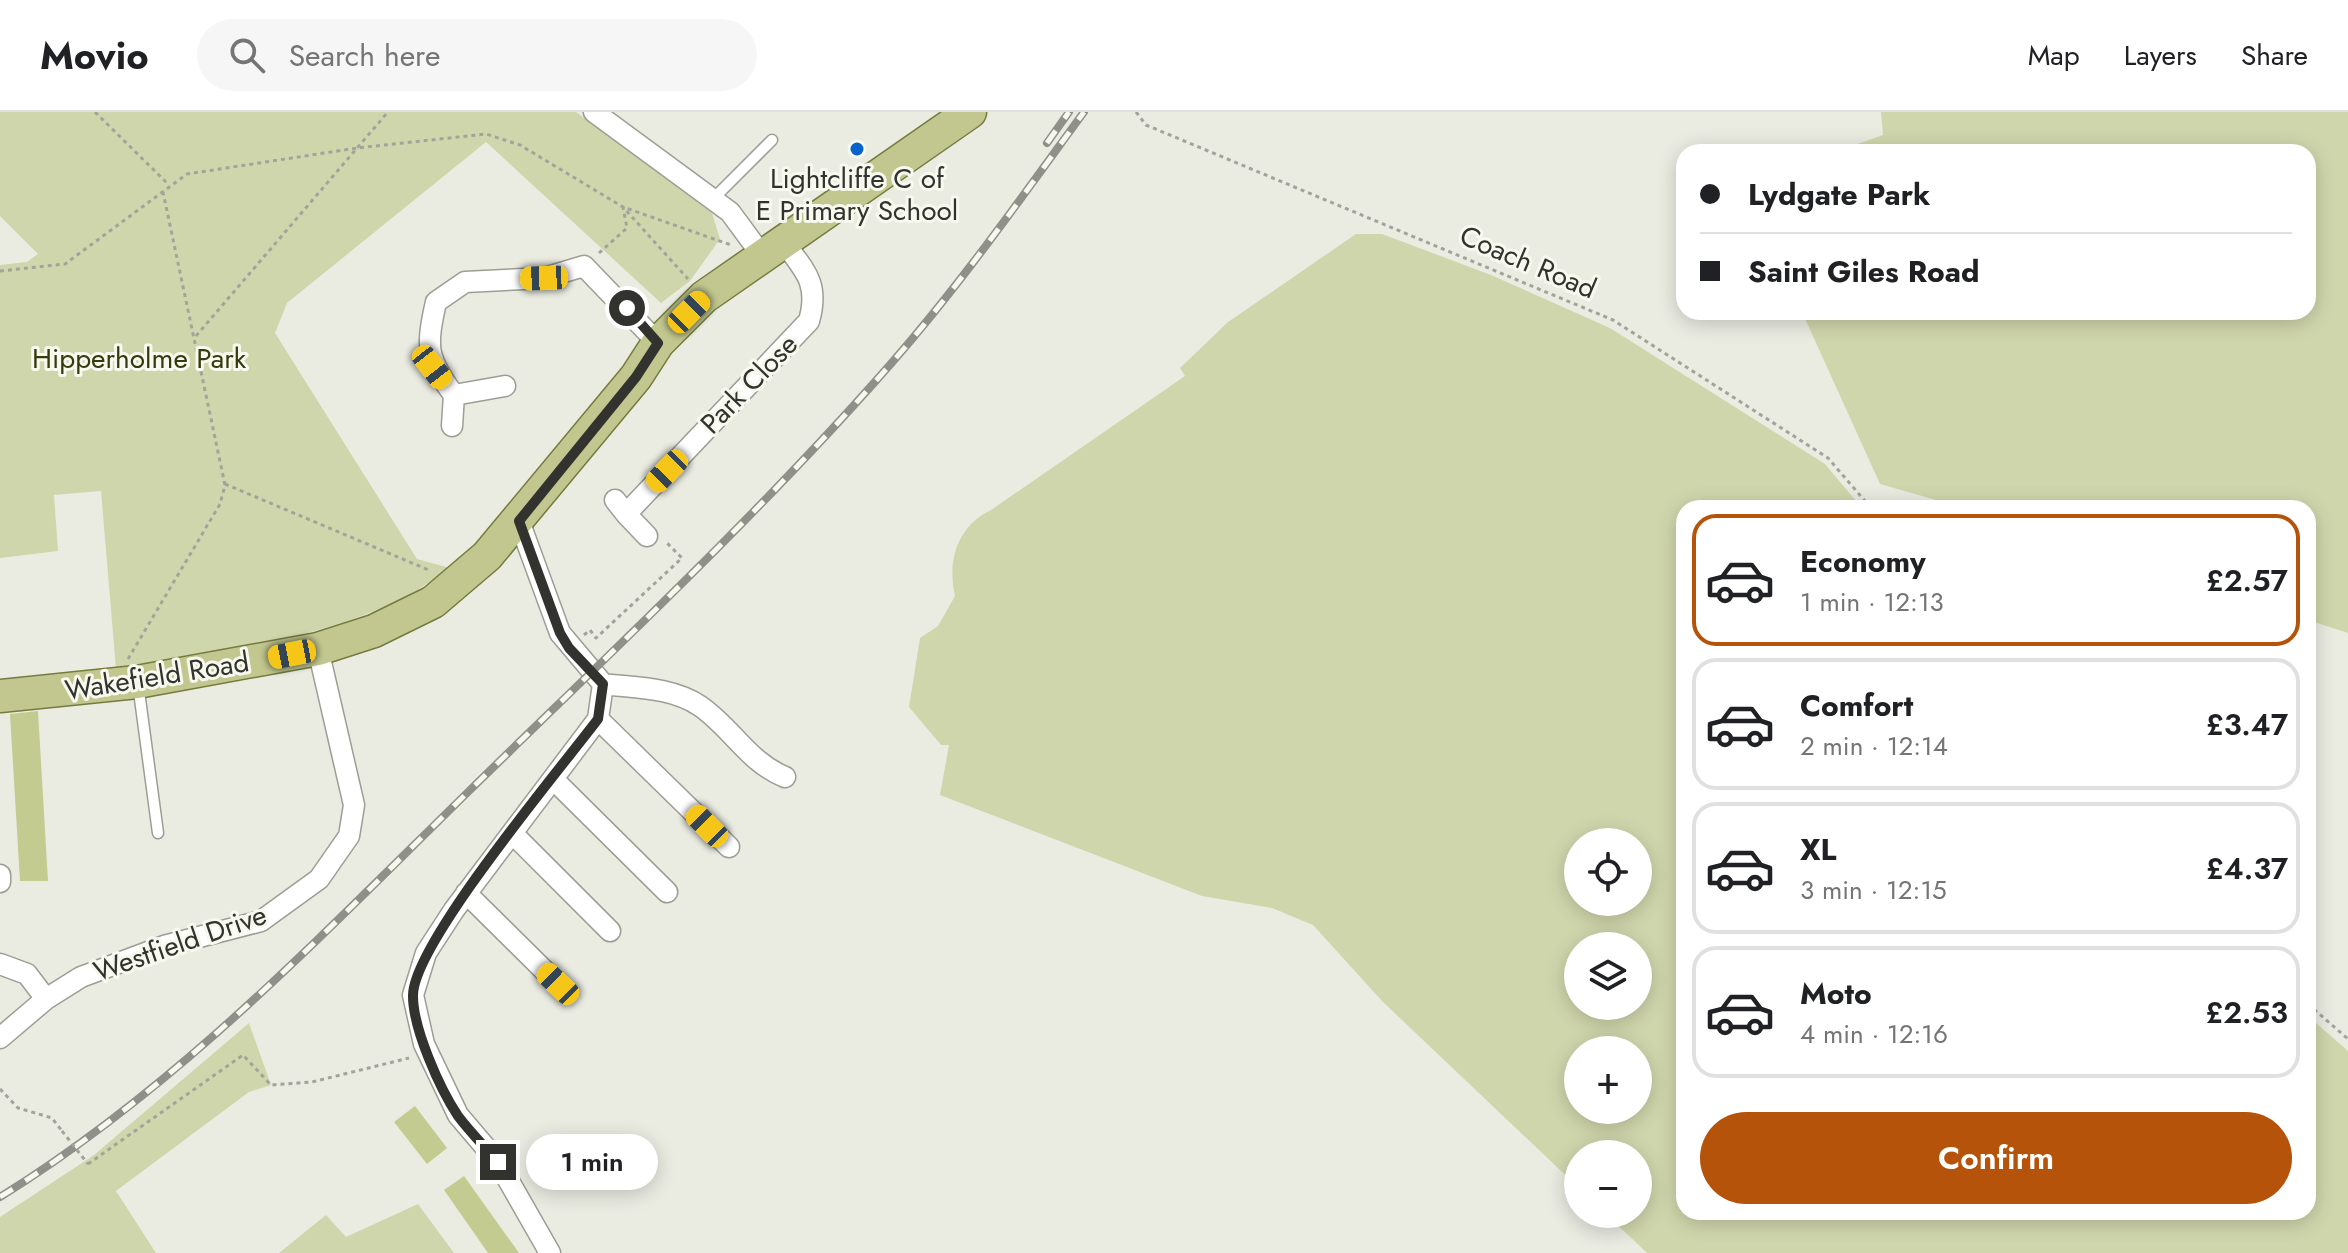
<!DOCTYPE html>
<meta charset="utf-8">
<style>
:root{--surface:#fff;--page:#f6f6f6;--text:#202124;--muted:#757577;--line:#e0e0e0;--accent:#b45309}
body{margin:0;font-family:Jost,sans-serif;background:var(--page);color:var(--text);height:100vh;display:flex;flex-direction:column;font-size:30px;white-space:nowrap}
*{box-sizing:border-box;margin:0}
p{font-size:26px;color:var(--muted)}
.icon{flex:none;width:44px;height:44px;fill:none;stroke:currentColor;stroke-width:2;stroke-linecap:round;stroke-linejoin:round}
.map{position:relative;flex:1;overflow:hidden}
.details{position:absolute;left:1676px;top:388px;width:640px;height:720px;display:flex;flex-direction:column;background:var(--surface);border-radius:24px;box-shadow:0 4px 20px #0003}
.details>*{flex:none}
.hud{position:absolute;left:1676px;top:32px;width:640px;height:176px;border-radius:24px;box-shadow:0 4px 20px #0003;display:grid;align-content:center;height:176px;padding:0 24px;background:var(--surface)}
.controls{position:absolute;left:1564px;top:716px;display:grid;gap:16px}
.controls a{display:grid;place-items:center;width:88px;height:88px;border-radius:50%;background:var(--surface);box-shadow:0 4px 20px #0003;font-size:40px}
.end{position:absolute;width:36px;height:36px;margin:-18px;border:10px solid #32332f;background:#fff;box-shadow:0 0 0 4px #fff}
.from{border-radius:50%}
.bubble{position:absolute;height:56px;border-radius:28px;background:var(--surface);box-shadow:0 4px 20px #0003;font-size:26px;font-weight:600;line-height:56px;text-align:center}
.car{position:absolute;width:24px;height:48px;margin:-24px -12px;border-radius:10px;box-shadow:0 0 6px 2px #0007;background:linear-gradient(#f5c518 24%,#345 0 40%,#f5c518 0 76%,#345 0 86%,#f5c518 0)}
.hud b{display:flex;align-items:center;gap:28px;height:76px;font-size:30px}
.hud b+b{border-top:2px solid var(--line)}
.hud i{width:20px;height:20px;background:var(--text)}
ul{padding:14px 0 0;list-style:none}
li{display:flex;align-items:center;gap:24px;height:132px;margin:0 16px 12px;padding:0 8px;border:4px solid var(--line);border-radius:24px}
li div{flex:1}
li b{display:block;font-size:30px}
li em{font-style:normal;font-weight:600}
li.active{border-color:var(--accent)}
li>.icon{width:72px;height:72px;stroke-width:1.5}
.cta{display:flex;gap:16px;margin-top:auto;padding:16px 24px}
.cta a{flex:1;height:92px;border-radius:48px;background:var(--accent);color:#fff;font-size:32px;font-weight:600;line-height:92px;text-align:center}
header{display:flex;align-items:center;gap:48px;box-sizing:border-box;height:112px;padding:0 40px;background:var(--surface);border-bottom:2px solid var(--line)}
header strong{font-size:38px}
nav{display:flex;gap:44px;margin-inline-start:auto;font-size:28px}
.search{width:560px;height:72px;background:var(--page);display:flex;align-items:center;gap:20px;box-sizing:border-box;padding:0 28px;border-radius:44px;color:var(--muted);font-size:30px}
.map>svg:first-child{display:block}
</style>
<header>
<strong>Movio</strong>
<div class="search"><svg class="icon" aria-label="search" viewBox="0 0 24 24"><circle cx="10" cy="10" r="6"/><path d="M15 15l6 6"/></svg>Search here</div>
<nav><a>Map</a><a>Layers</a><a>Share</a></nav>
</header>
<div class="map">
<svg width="2348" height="1141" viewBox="0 0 2348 1141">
<rect width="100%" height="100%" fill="#eaece2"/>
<path fill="#d0d6ac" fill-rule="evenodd" d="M0 0H576L712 101 720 127 690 169 661 191 486 30 287 191 275 221 417 447 450 456C435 466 419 478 403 486 315 530 211 539 116 557L101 379 54 383 58 439 0 446V153L27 150 38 142 0 104Z
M1881 0H2348V521L2308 508V396H2161L2152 389 2145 396H1947L1943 390 1880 372 1802 200H2308V40H1835L1883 23Z
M1356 122H1382L1491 163 1610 216 1825 352 1862 396H1684V1100H2308V904L2348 939V1141H1647L1606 1102H1638V1042H1578V1075L1383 890 1313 813 1272 796 1202 784 940 683 949 633H941L909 595 920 526 938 514 955 484C947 449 957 414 991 398L1185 264 1180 256 1228 210ZM1578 730H1638V790H1578ZM1578 834H1638V894H1578ZM1578 938H1638V998H1578Z
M249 911 271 973 249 980 116 1079 156 1141H0V1105L94 1043Z
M418 1092 454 1141H279L326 1103 346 1125Z"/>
<path fill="#c3cb90" d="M38 599 48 769H20L10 602Z
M415 994 447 1036 427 1052 394 1010Z
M464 1064 519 1141H488L444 1078Z"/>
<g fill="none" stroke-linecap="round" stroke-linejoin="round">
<defs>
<path id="lane" d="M713 87 772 28
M138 572 158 721"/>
<path id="street" d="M594 0 730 100 761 142
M454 283 505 274
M452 314 454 283C426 246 426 235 436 190L465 170 544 166 584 154 658 231
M615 388 626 402 809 209C820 170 804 158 782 128
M626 402 647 424
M519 409 560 521 603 572 598 607 454 798 426 841 413 883 424 932 458 1003 498 1050 550 1141
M603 572C635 576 672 575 700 594 732 616 748 650 785 665
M598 607 729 735
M553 667 667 780
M512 721 610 819
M0 763V770
M466 781 558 872
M0 852 27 862 46 887
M0 926 46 887 81 865 164 834 261 809 319 767 349 724 354 693 318 537"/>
<path id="primary" d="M0 584 137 570 318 537 374 519 433 490 487 444 636 265 658 231 704 185 970 0"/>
</defs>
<use href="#lane" stroke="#9c9e94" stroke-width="13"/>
<use href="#street" stroke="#9c9e94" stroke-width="23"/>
<use href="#primary" stroke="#757b3d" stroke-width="35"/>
<path stroke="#a2a49c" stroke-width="3" stroke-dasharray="4 4" stroke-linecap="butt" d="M95 0 169 73
M1136 0 1146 13 1613 208 1828 346 1871 396
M599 141 627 116 623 95 731 133
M0 159 65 152 187 62 357 36 486 22 520 33 623 95 688 167
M196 224 388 0
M225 372 431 459
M584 523 590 518 596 526 682 446 665 429
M128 547 220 392 225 373 163 80
M2308 892 2348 927
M0 977 18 996 52 1006 62 1019
M88 1052 243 943 271 973 312 970 409 946"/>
<use href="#lane" stroke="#fff" stroke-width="10"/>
<use href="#street" stroke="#fff" stroke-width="20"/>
<use href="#primary" stroke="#c2c78f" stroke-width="32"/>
<defs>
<path id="rail" d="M1047 31 1069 0
M0 1085C176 976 320 825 467 681 607 544 751 410 881 263 955 180 1019 89 1084 0"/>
</defs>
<use href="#rail" stroke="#8e9089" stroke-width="8"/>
<use href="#rail" stroke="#f7f9ef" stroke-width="5" stroke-dasharray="15" stroke-linecap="butt"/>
<path stroke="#a2a49c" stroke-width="3" stroke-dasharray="4 4" stroke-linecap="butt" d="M62 1019 88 1052"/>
</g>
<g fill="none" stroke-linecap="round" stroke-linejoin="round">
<path stroke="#32332f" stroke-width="10" d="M498 1050C485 1035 470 1020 458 1004 440 977 413 917 413 884 412 833 561 656 598 607L603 572 569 536 560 521 519 409 636 265 658 231 627 196"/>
</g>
<circle fill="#0863cc" stroke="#f7f9ef" stroke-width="3" cx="857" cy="37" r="8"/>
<g text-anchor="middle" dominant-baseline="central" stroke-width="6" stroke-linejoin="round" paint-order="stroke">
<g font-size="28" fill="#32332f" stroke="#f7f9ef">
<text x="857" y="66">Lightcliffe C of<tspan x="857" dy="32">E Primary School</tspan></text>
</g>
<g font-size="28" fill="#32332f" stroke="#f7f9ef">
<text transform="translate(1528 150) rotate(23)">Coach Road</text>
<text transform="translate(749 272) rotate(-46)">Park Close</text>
<text transform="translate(157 564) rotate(-9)">Wakefield Road</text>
<text transform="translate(180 831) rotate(-19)">Westfield Drive</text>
</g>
<g font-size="28" fill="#363a0d" stroke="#f7f9ef">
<text x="139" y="246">Hipperholme Park</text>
</g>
</g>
</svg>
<div class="controls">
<a><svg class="icon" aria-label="locate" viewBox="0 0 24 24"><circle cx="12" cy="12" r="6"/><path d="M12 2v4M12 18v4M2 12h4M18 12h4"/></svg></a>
<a><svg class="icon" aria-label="layers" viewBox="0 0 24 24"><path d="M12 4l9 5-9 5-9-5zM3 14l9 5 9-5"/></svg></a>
<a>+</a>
<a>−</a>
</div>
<i class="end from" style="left:627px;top:196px"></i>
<i class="end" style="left:498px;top:1050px"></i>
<div class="bubble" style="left:526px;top:1022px;width:132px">1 min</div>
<i class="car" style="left:544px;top:166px;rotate:268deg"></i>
<i class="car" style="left:689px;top:200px;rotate:45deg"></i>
<i class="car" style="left:432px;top:255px;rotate:142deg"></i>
<i class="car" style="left:667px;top:359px;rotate:224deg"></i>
<i class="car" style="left:292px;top:542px;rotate:259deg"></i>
<i class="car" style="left:707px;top:714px;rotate:315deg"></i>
<i class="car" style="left:558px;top:872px;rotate:314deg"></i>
<div class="hud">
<b><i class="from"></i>Lydgate Park</b>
<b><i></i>Saint Giles Road</b>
</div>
<section class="details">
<ul>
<li class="active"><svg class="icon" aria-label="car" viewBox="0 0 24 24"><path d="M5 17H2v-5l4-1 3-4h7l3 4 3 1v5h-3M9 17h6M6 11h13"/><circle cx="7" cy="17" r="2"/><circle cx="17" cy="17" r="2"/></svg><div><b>Economy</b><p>1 min · 12:13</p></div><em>£2.57</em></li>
<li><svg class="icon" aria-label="car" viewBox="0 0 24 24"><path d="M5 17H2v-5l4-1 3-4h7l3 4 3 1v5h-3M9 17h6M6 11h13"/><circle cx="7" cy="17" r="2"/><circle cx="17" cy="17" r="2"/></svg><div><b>Comfort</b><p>2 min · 12:14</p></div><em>£3.47</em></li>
<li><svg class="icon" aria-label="car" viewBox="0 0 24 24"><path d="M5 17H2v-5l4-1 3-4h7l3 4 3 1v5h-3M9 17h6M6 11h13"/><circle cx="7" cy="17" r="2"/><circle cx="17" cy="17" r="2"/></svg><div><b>XL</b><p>3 min · 12:15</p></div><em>£4.37</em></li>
<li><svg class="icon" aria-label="car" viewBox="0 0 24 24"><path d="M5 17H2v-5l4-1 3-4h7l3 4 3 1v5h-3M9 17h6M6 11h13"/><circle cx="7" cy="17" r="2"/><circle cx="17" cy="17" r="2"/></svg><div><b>Moto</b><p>4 min · 12:16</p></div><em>£2.53</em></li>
</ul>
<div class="cta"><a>Confirm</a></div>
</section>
</div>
